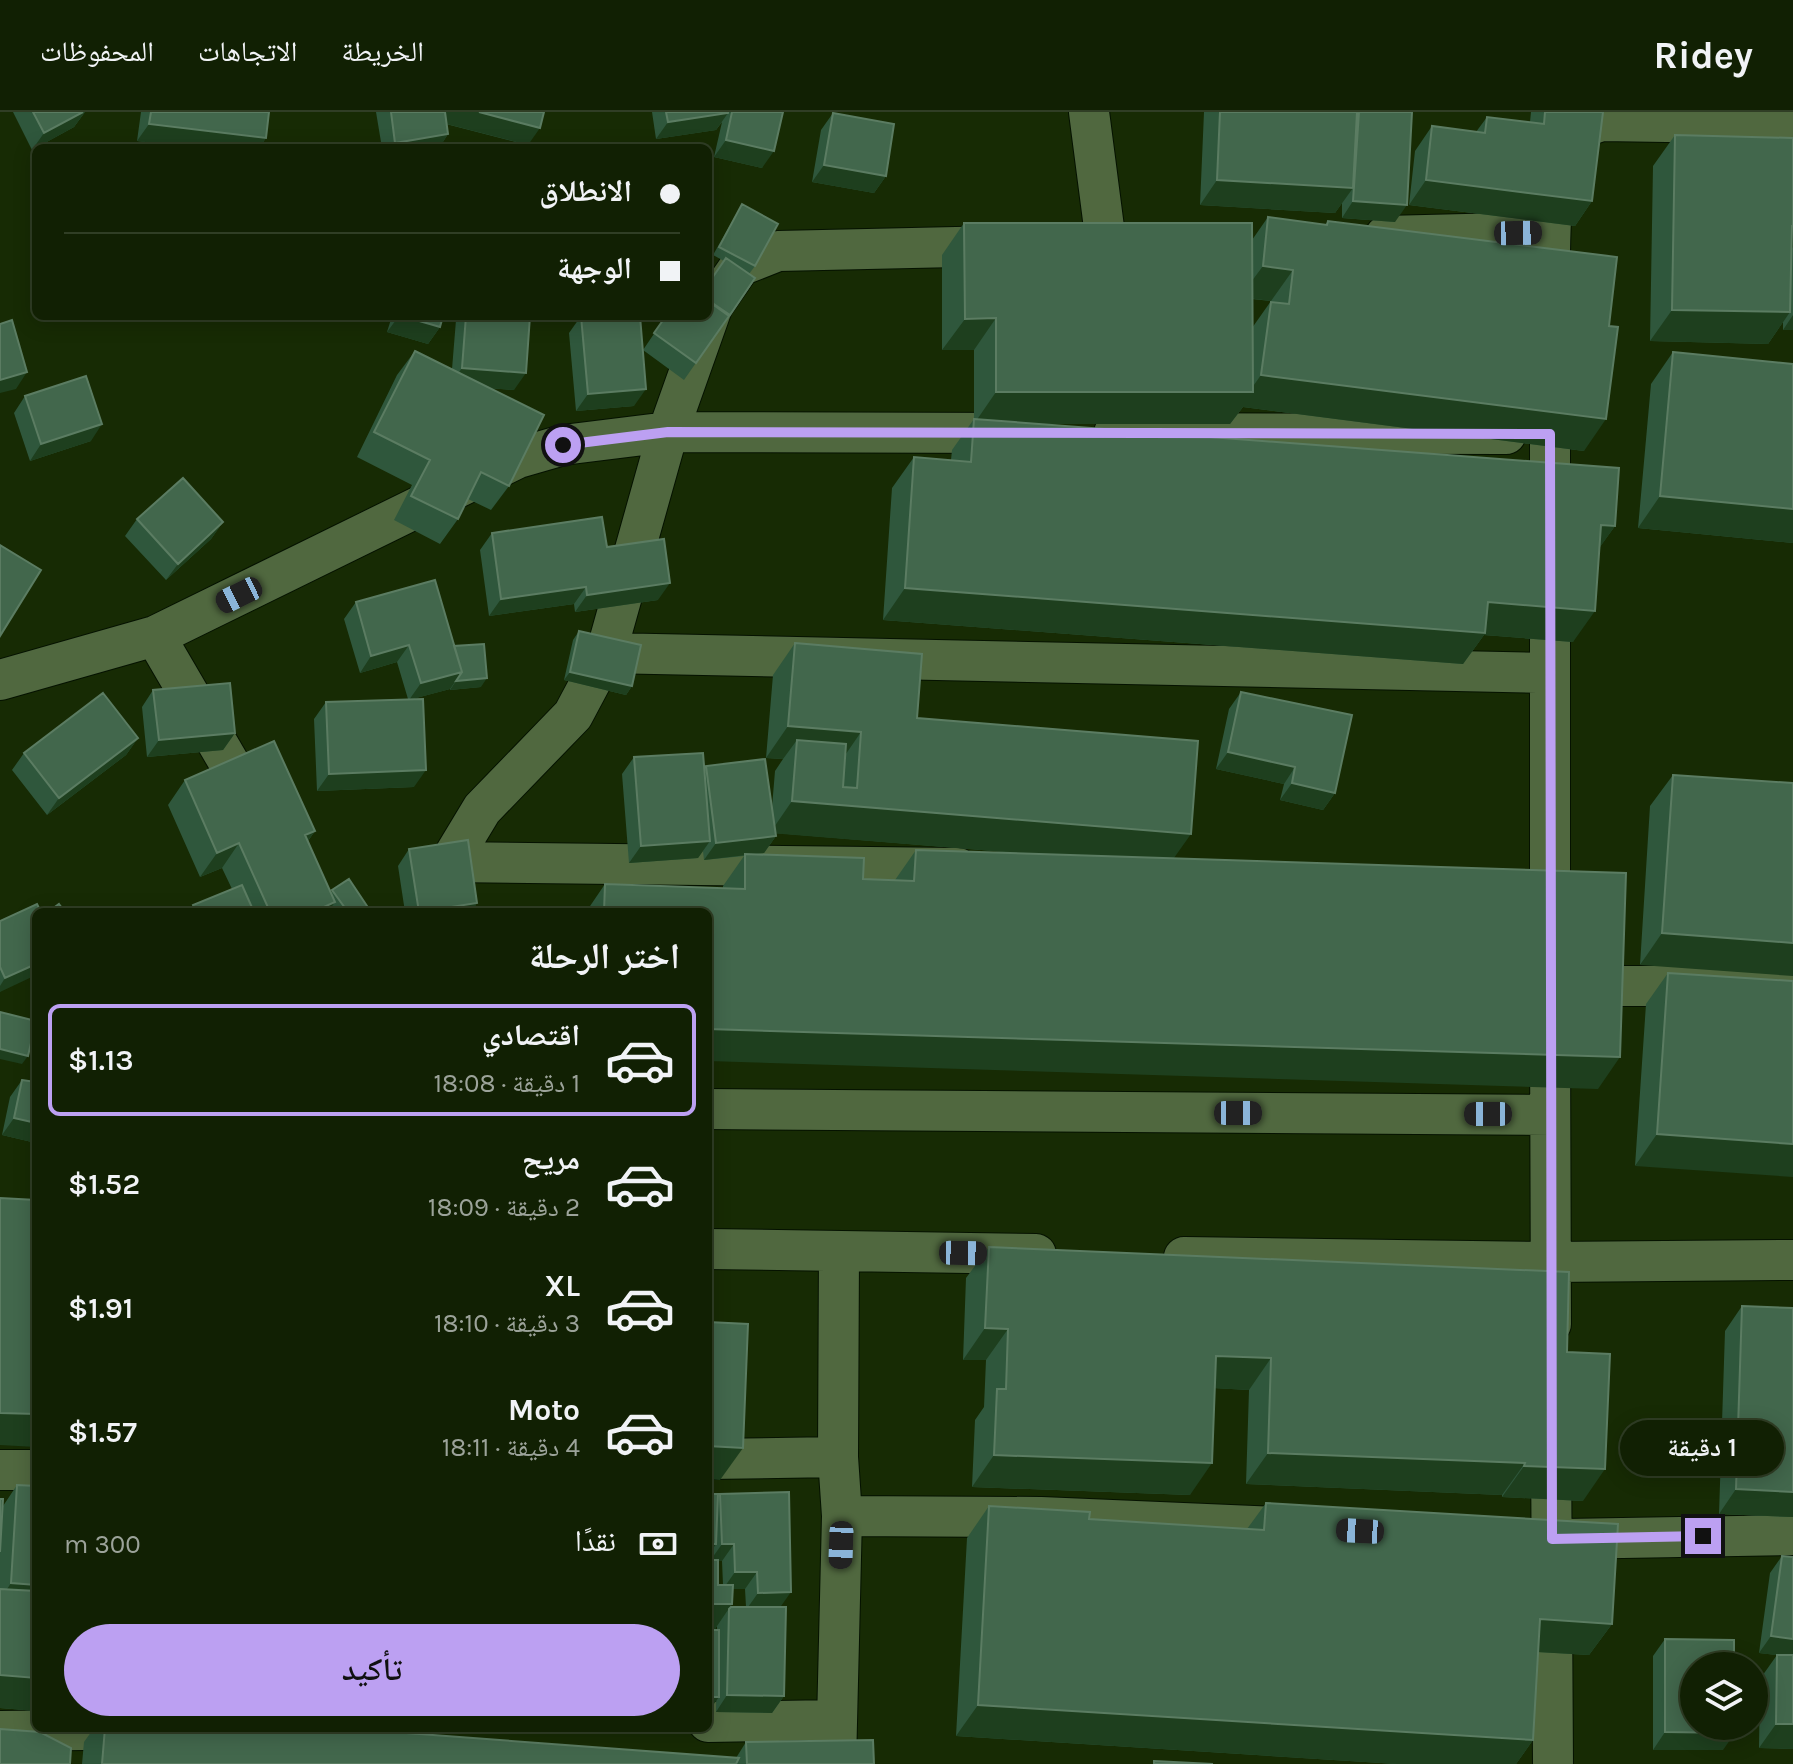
<!DOCTYPE html>
<html lang="ar">
<meta charset="utf-8">
<style>
:root{--surface:#112003;--page:#1e2d12;--text:#f1f3f6;--muted:#9ca39a;--line:#303e25;--accent:#bca0f2}
body{margin:0;font-family:Karla,"Noto Naskh Arabic",sans-serif;background:var(--page);color:var(--text);direction:rtl;height:100vh;display:flex;flex-direction:column;font-size:30px;white-space:nowrap}
*{box-sizing:border-box;margin:0}
p{font-size:26px;color:var(--muted)}
.icon{flex:none;width:44px;height:44px;fill:none;stroke:currentColor;stroke-width:2;stroke-linecap:round;stroke-linejoin:round}
.map{position:relative;flex:1;overflow:hidden;direction:ltr}
.side{position:absolute;left:32px;top:796px;width:680px;height:824px;display:flex;flex-direction:column;background:var(--surface);border-radius:12px;box-shadow:0 4px 20px #0003,0 0 0 2px var(--line);direction:rtl}
.side>*{flex:none}
.banner{position:absolute;left:32px;top:32px;width:680px;height:176px;border-radius:12px;box-shadow:0 4px 20px #0003,0 0 0 2px var(--line);direction:rtl;display:grid;align-content:center;height:176px;padding:0 32px;background:var(--surface)}
.fabs{position:absolute;left:1680px;top:1540px;display:grid;gap:16px}
.fabs a{display:grid;place-items:center;width:88px;height:88px;border-radius:50%;background:var(--surface);box-shadow:0 4px 20px #0003,0 0 0 2px var(--line);font-size:40px}
.end{position:absolute;width:36px;height:36px;margin:-18px;border:10px solid #bca0f2;background:#111;box-shadow:0 0 0 4px #111}
.from{border-radius:50%}
.bubble{position:absolute;height:56px;border-radius:28px;background:var(--surface);box-shadow:0 4px 20px #0003,0 0 0 2px var(--line);font-size:26px;font-weight:600;line-height:56px;text-align:center;direction:rtl}
.car{position:absolute;width:24px;height:48px;margin:-24px -12px;border-radius:10px;box-shadow:0 0 6px 2px #0007;background:linear-gradient(#222 24%,#8ab4d8 0 40%,#222 0 76%,#8ab4d8 0 86%,#222 0)}
.banner b{display:flex;align-items:center;gap:28px;height:76px;font-size:30px}
.banner b+b{border-top:2px solid var(--line)}
.banner i{width:20px;height:20px;background:var(--text)}
ul{padding:0;list-style:none}
li{display:flex;align-items:center;gap:24px;height:112px;margin:0 16px 12px;padding:0 16px;border:4px solid transparent;border-radius:12px}
li div{flex:1}
li b{display:block;font-size:30px}
li em{font-style:normal;font-weight:600}
li.on{border-color:var(--accent)}
li>.icon{width:72px;height:72px;stroke-width:1.5}
h2{padding:0 32px;font-size:36px;line-height:96px}
.pay{display:flex;align-items:center;gap:20px;height:88px;padding:0 32px;font-size:30px}
.pay p{margin-inline-start:auto}
.button{display:flex;gap:16px;margin-top:auto;padding:16px 32px}
.button a{flex:1;height:92px;border-radius:48px;background:var(--accent);color:#111;font-size:32px;font-weight:600;line-height:92px;text-align:center}
header{display:flex;align-items:center;gap:48px;box-sizing:border-box;height:112px;padding:0 40px;background:var(--surface);border-bottom:2px solid var(--line)}
header strong{font-size:38px}
nav{display:flex;gap:44px;margin-inline-start:auto;font-size:28px}
.map>svg:first-child{display:block}
</style>
<header>
<strong>Ridey</strong>
<nav><a>الخريطة</a><a>الاتجاهات</a><a>المحفوظات</a></nav>
</header>
<div class="map">
<svg width="1793" height="1652" viewBox="0 0 1793 1652">
<rect width="100%" height="100%" fill="#172b04"/>
<g fill="none" stroke-linecap="round" stroke-linejoin="round">
<defs>
<path id="minor" d="M1089 0 1106 131
M1385 124 1550 120
M1550 192C1550 152 1546 49 1573 21 1580 15 1593 12 1602 9L1793 12
M1550 280V404
M1114 321 1506 322
M1550 476V812
M155 524 256 697
M606 541 1550 561
M0 568 155 524 518 346 563 333 668 320 1018 321
M450 750 958 756
M431 800 450 750 482 697 573 603 606 541 668 320 713 193 740 154 778 139 1001 134
M1569 874H1793
M1550 920 1551 1212
M708 997 1550 1003
M708 1137 1036 1142
M1184 1145 1550 1150 1793 1148
M1551 1332 1553 1652
M708 1347 838 1345
M0 1358H36
M842 1404 1041 1405 1302 1416
M1565 1427 1793 1423
M708 1610 835 1608
M0 1619 253 1616
M836 1652 842 1404 838 1345 839 1140"/>
</defs>
<use href="#minor" stroke="#051200" stroke-width="42"/>
<use href="#minor" stroke="#50683f" stroke-width="40"/>
</g>
<path fill="#2f573c" fill-rule="evenodd" d="M13 0H85L74 15 32 38Z
M141 0H269L266 26 259 36H195L137 29Z
M376 0H544L528 33 446 12 448 22 439 36H382Z
M652 0H783L762 56 714 45 722 10 716 18 656 27Z
M1204 0H1412L1395 110 1342 106V91L1335 101 1200 93Z
M1531 0H1603L1592 89 1575 114 1409 93 1415 39 1432 14 1476 20 1487 5 1530 10Z
M833 1 886 64 874 81 812 70 821 18Z
M1675 23 1793 26V218H1783V210L1768 232 1650 229 1653 54Z
M742 92 755 154 749 162 755 166 684 268 643 238 634 294 576 299 569 221 581 204 643 238 666 204H708L724 149 713 143Z
M1268 105 1325 113 1328 109 1617 145 1584 339 1243 295 1230 312H1043L1615 414 1599 436 1573 530 1484 523 1463 552 883 508 892 376 914 345 951 348 952 338 974 307V238H942V143L964 111 1252 128ZM1252 187 1271 189 1252 216Z
M392 204H443L440 215 428 232 387 220Z
M458 204H530L514 278 489 276 509 374 491 398 468 387 458 407 440 432 394 408 412 373 357 345 397 263 415 239 452 257 456 208Z
M1673 240 1793 252V431L1638 416 1651 272Z
M25 284 91 329 30 349 14 301Z
M137 407 223 410 211 427 166 468 125 424Z
M492 421 607 435 658 488 575 500 574 492 489 504 480 438Z
M356 490 454 534 481 575 450 578V577L412 587 414 675 317 679 314 607 326 590 408 587 397 550 360 561 344 507Z
M579 519 632 574 626 583 564 568 573 528Z
M795 531 917 606 1598 977 723 776V774L744 744 704 748 703 739 698 746 629 751 622 662 634 645 704 657 706 654 772 695 775 659 783 647 766 646 773 563ZM775 721 1030 742 916 738 895 768 863 767 755 742 764 741 776 724Z
M153 578 235 621 223 638 147 645 142 595Z
M1241 580 1335 681 1323 698 1280 688 1284 672 1216 657 1229 597Z
M138 626 126 643 47 703 12 658 24 641Z
M1673 663 1793 671 1640 853 1650 694Z
M185 668 315 719 308 729 331 781 332 778 371 800H188L193 793 232 777 222 756 200 765 168 693Z
M409 737 477 791 471 800H405L398 754Z
M605 772 604 800H586Z
M41 800 0 880V809Z
M1668 861 1793 869 1635 1054 1646 892Z
M22 968 36 970V1031L2 1023 10 985Z
M989 1135 1567 1240 1583 1389 1502 1385V1383L1246 1372 1249 1278 1214 1276 1190 1383 972 1375 975 1308 984 1295 986 1248H963L966 1166Z
M1742 1194 1793 1405 1719 1402 1725 1219Z
M17 1373 36 1599 0 1596V1387L3 1394Z
M708 1382 717 1385 720 1382 780 1495 784 1584 772 1601 716 1600 717 1514 715 1517 710 1442 708 1444ZM718 1449H722L723 1473H718ZM733 1477H745L746 1495H731Z
M1266 1391 1612 1512 1589 1543 1538 1540 1533 1628 1516 1652H1397L956 1624 967 1426 989 1394 1089 1407 1247 1417Z
M1782 1444 1793 1637 1759 1636 1760 1567 1777 1543 1759 1541 1770 1461Z
M1665 1527 1723 1638H1653V1544Z
M94 1616H339L736 1646 746 1630 874 1652H82L84 1630Z"/>
<path fill="#1e3f1e" d="M83 0H85L74 15 32 38 44 21Z
M441 0H479L540 16 528 33 435 9Z
M728 1 716 18 656 27 668 10Z
M149 12 266 26 259 36H195L137 29Z
M448 22 439 36H392L395 31Z
M726 28 774 39 762 56 714 45Z
M824 53 886 64 874 81 812 70Z
M1217 68 1353 76 1335 101 1200 93Z
M1426 68 1592 89 1575 114 1409 93Z
M1353 89 1407 93 1395 110 1342 106Z
M1792 114H1793V135L1785 146Z
M1263 154 1293 158 1271 189 1240 185Z
M1672 198 1790 200 1768 232 1650 229Z
M1793 203V218H1783Z
M399 204H402L440 215 428 232 387 220Z
M996 206 974 238H942L965 207Z
M462 256 526 261 514 278 450 273Z
M27 260 16 277 0 281V268Z
M1261 263 1606 307 1584 339 1243 295 1230 312H974L996 280H1249Z
M646 277 634 294 576 299 588 282Z
M102 312 91 329 30 349 41 332Z
M1660 384 1793 397V431L1638 416Z
M223 410 211 427 166 468 178 452Z
M1601 413 1615 414 1593 445Z
M670 471 658 488 575 500 587 483Z
M586 475 574 492 489 504 501 487Z
M905 476 1488 490 1595 499 1573 530 1484 523 1463 552 883 508Z
M409 533 397 550 360 561 371 544Z
M462 560 450 577 409 588 421 571Z
M570 560 632 574 626 583 564 568Z
M487 566 481 575 450 578 456 569Z
M788 614 861 620 839 652 797 628 783 647 766 646Z
M235 621 223 638 147 645 159 628Z
M138 626 126 643 47 703 59 686Z
M1228 640 1295 655 1284 672 1216 657Z
M426 658 414 675 317 679 329 662Z
M1292 671 1335 681 1323 698 1280 688Z
M792 689 1191 722 1169 753 770 721Z
M315 719 297 744 305 723Z
M776 724 764 741 704 748 716 731Z
M710 729 698 746 629 751 641 734Z
M239 731 222 756 200 765 217 741Z
M335 790 328 800H313Z
M477 791 471 800H419Z
M1662 821 1793 831V864L1640 853Z
M36 852V863L0 880V874L5 866Z
M708 917 1620 945 1598 977 708 949Z
M0 937 28 944 22 952 0 947Z
M14 1006 36 1011V1031L2 1023Z
M1657 1022 1793 1032V1065L1635 1054Z
M985 1216 1008 1217 986 1248H963Z
M1216 1244 1271 1246 1249 1278 1193 1275Z
M0 1301 36 1302V1335L0 1333Z
M708 1334 743 1336 720 1368 708 1367Z
M1268 1341 1525 1351 1502 1383 1246 1372Z
M994 1343 1212 1351 1190 1383 972 1375Z
M1524 1354 1605 1357 1583 1389 1502 1385Z
M1736 1377 1793 1380V1405L1719 1402Z
M708 1432H716L708 1444Z
M722 1432H734L722 1449H710Z
M735 1460H757L745 1477H723Z
M11 1471 36 1473V1499L0 1488Z
M791 1480 779 1497 746 1498 758 1481Z
M708 1492H732L715 1517H708Z
M1540 1507 1612 1512 1589 1543 1518 1539Z
M1771 1524 1793 1527V1545L1759 1541Z
M0 1563 36 1566V1599L0 1596Z
M727 1583 784 1584 772 1601 716 1600Z
M708 1585H719L708 1600Z
M978 1593 1533 1628 1516 1652H1397L956 1624Z
M1776 1612H1793V1637L1759 1636Z
M1665 1620 1735 1621 1723 1638H1653Z"/>
<path fill="#42674c" stroke="#5b7c62" stroke-width="2" d="M33 0H83L44 21Z
M151 0H269L266 26 149 12Z
M391 0H445L448 22 395 31Z
M479 0H544L540 16Z
M666 0H728V1L668 10Z
M732 0H783L774 39 726 28Z
M1220 0H1357L1353 76 1217 68Z
M1359 0H1412L1407 93 1353 89Z
M1545 0H1603L1592 89 1426 68 1432 14 1485 21 1487 5 1544 12Z
M833 1 894 12 886 64 824 53Z
M1675 23 1793 26V114H1792L1790 200 1672 198Z
M742 92 778 112 755 154 719 135Z
M1268 105 1327 113 1328 109 1617 145 1609 214 1618 215 1606 307 1261 263 1271 190 1289 192 1293 158 1263 154Z
M964 111H1252L1253 280H996V206L965 207Z
M726 146 755 166 730 203 708 188V172Z
M708 189 729 204 696 251 654 221 666 204H708Z
M402 204H443L440 215Z
M466 204H530L526 261 462 256Z
M581 204H640L646 277 588 282Z
M12 208 27 260 0 268V212Z
M415 239 544 303 509 374 481 360 458 407 411 384 430 348 374 320Z
M1673 240 1793 252V397L1660 384Z
M86 264 102 312 41 332 25 284Z
M974 307 1619 356 1615 414 1601 413 1595 499 1488 490 1485 521 905 476 914 345 971 350Z
M183 366 223 410 178 452 137 407Z
M602 405 607 435 664 427 670 471 587 483 586 475 501 487 492 421Z
M0 433 41 458 0 524Z
M435 468 462 560 421 571 409 533 371 544 356 490Z
M579 519 641 533 632 574 570 560Z
M795 531 922 542 917 606 1198 629 1191 722 792 689 797 628 846 632 843 675 857 676 861 620 788 614Z
M484 532 487 566 456 569 462 560 454 534Z
M230 571 235 621 159 628 153 578Z
M1241 580 1352 603 1335 681 1292 671 1295 655 1228 640Z
M103 581 138 626 59 686 24 641Z
M423 587 426 658 329 662 326 590Z
M274 629 315 719 305 723 335 790 313 800H270L239 731 217 741 185 668Z
M703 641 710 729 641 734 634 645Z
M765 647 776 724 716 731 706 654Z
M1673 663 1793 671V831L1662 821Z
M468 728 477 791 419 800 409 737Z
M916 738 1626 761 1620 945 708 917V800H604L605 772 745 777V742L864 746 863 767 914 769Z
M349 767 371 800H338L345 796 332 778Z
M242 773 254 800H196L193 793Z
M37 792 41 800H36V852L5 866 0 855V809Z
M59 792 65 800H48Z
M1668 861 1793 869V1032L1657 1022Z
M0 900 36 909 28 944 0 937Z
M22 968 36 970V1011L14 1006Z
M0 1086 36 1088V1302L0 1301Z
M989 1135 1569 1160 1567 1240 1610 1242 1605 1357 1524 1354 1525 1351 1268 1341 1271 1246 1216 1244 1212 1351 994 1343 997 1277H1006L1008 1217 985 1216Z
M1742 1194 1793 1196V1380L1736 1377Z
M708 1210 748 1212 743 1336 708 1334Z
M17 1373 36 1374V1473L11 1471Z
M789 1380 791 1480 758 1481 757 1460H735L734 1432H722L720 1382Z
M708 1382H718L716 1432H708Z
M0 1387H3L0 1440Z
M1266 1391 1618 1412 1612 1512 1540 1507 1533 1628 978 1593 989 1394 1090 1400 1089 1407 1264 1418Z
M1782 1444 1793 1445V1527L1771 1524Z
M708 1448H718V1473H733L732 1492H708Z
M0 1477 36 1479V1566L0 1563Z
M731 1495H786L784 1584 727 1583 729 1497Z
M708 1518H719V1585H708Z
M1665 1527 1734 1528V1554H1694V1614H1735V1621L1665 1620Z
M1777 1543H1793V1612H1776Z
M105 1616H339L739 1646 736 1652H102Z
M0 1617 40 1620 71 1636 70 1652H0Z
M873 1628 874 1652H747L746 1630Z
M1154 1649 1213 1652H1154Z"/>
<g fill="none" stroke-linecap="round" stroke-linejoin="round">
<path stroke="#bca0f2" stroke-width="10" d="M563 333 668 320 1550 322 1552 1427 1703 1424"/>
</g>
</svg>
<div class="fabs">
<a><svg class="icon" aria-label="layers" viewBox="0 0 24 24"><path d="M12 4l9 5-9 5-9-5zM3 14l9 5 9-5"/></svg></a>
</div>
<i class="end from" style="left:563px;top:333px"></i>
<i class="end" style="left:1703px;top:1424px"></i>
<div class="bubble" style="left:1620px;top:1308px;width:164px">1 دقيقة</div>
<i class="car" style="left:1518px;top:121px;rotate:89deg"></i>
<i class="car" style="left:239px;top:483px;rotate:244deg"></i>
<i class="car" style="left:1238px;top:1001px;rotate:90deg"></i>
<i class="car" style="left:1488px;top:1002px;rotate:270deg"></i>
<i class="car" style="left:963px;top:1141px;rotate:91deg"></i>
<i class="car" style="left:1360px;top:1419px;rotate:273deg"></i>
<i class="car" style="left:841px;top:1433px;rotate:182deg"></i>
<div class="banner">
<b><i class="from"></i>الانطلاق</b>
<b><i></i>الوجهة</b>
</div>
<section class="side">
<h2>اختر الرحلة</h2>
<ul>
<li class="on"><svg class="icon" aria-label="car" viewBox="0 0 24 24"><path d="M5 17H2v-5l4-1 3-4h7l3 4 3 1v5h-3M9 17h6M6 11h13"/><circle cx="7" cy="17" r="2"/><circle cx="17" cy="17" r="2"/></svg><div><b>اقتصادي</b><p>1 دقيقة · 18:08</p></div><em>$1.13</em></li>
<li><svg class="icon" aria-label="car" viewBox="0 0 24 24"><path d="M5 17H2v-5l4-1 3-4h7l3 4 3 1v5h-3M9 17h6M6 11h13"/><circle cx="7" cy="17" r="2"/><circle cx="17" cy="17" r="2"/></svg><div><b>مريح</b><p>2 دقيقة · 18:09</p></div><em>$1.52</em></li>
<li><svg class="icon" aria-label="car" viewBox="0 0 24 24"><path d="M5 17H2v-5l4-1 3-4h7l3 4 3 1v5h-3M9 17h6M6 11h13"/><circle cx="7" cy="17" r="2"/><circle cx="17" cy="17" r="2"/></svg><div><b>XL</b><p>3 دقيقة · 18:10</p></div><em>$1.91</em></li>
<li><svg class="icon" aria-label="car" viewBox="0 0 24 24"><path d="M5 17H2v-5l4-1 3-4h7l3 4 3 1v5h-3M9 17h6M6 11h13"/><circle cx="7" cy="17" r="2"/><circle cx="17" cy="17" r="2"/></svg><div><b>Moto</b><p>4 دقيقة · 18:11</p></div><em>$1.57</em></li>
</ul>
<div class="pay"><svg class="icon" aria-label="cash" viewBox="0 0 24 24"><path d="M3 7h18v10H3z"/><circle cx="12" cy="12" r="2"/></svg>نقدًا<p>300 m</p></div>
<div class="button"><a>تأكيد</a></div>
</section>
</div>
